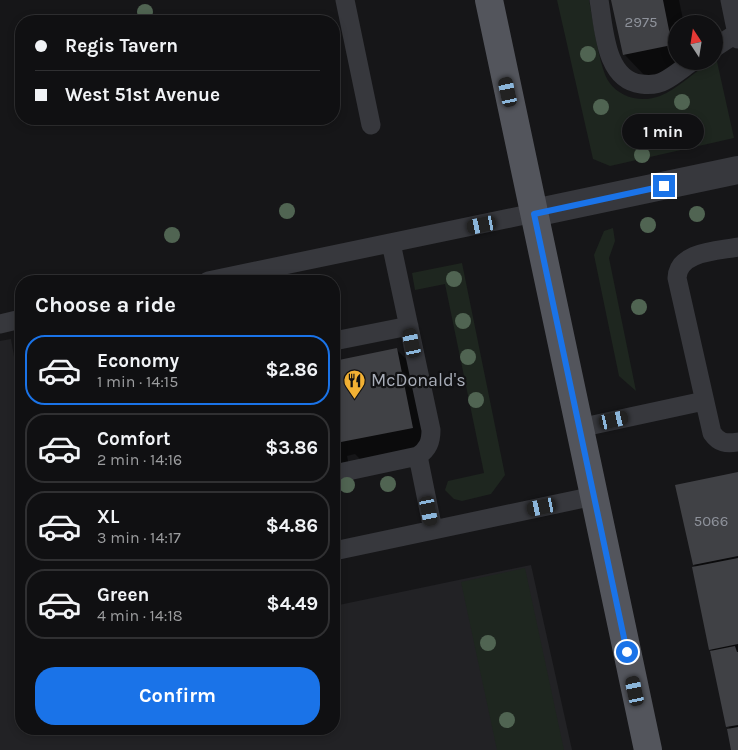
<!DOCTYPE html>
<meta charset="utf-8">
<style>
:root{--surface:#101012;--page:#1e1e20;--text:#f1f3f6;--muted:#9c9d9f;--line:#303032;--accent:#1a73e8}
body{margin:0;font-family:Karla,sans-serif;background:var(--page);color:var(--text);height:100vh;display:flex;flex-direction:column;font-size:19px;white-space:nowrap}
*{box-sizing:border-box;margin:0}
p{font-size:16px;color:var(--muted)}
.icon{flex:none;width:28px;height:28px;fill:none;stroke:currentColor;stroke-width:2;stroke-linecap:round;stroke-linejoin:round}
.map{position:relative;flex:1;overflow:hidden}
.panel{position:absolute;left:15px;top:275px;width:325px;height:460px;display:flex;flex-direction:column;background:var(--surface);border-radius:20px;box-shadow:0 2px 8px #0003,0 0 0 1px var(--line)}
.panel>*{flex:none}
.banner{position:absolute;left:15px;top:15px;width:325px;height:110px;border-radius:20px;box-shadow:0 2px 8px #0003,0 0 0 1px var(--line);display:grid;align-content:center;height:110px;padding:0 20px;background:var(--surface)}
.needle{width:32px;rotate:348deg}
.tools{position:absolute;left:668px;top:15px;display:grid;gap:10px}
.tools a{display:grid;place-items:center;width:55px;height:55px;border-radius:50%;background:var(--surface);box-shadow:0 2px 8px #0003,0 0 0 1px var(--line);font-size:25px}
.end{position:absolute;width:22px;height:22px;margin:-11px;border:6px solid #1a73e8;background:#fff;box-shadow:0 0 0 2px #fff}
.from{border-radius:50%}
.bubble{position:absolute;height:35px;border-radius:18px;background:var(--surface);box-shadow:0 2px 8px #0003,0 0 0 1px var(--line);font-size:16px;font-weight:700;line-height:35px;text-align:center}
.car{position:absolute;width:15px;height:30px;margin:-15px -8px;border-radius:6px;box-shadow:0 0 4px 1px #0007;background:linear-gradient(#222 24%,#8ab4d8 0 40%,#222 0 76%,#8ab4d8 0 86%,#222 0)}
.banner b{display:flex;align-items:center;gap:18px;height:48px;font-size:19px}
.banner b+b{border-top:1px solid var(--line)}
.banner i{width:12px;height:12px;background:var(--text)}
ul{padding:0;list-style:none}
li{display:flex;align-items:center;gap:15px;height:70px;margin:0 10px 8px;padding:0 10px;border:2px solid var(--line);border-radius:20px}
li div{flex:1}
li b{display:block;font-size:19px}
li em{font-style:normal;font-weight:700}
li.active{border-color:var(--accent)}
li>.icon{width:45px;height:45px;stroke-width:1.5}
h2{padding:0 20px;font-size:22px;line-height:60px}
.cta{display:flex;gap:10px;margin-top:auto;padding:10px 20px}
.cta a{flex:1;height:58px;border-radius:20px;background:var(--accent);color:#fff;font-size:20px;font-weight:700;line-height:58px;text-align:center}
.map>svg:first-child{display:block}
</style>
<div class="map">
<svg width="738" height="750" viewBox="0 0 738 750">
<rect width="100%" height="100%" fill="#161618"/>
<path fill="#222225" d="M11 339 21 397V729H334V606L531 565 572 750H0V341Z"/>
<path fill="#1e261f" d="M557 0H589C593 19 599 68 609 82 620 98 642 103 660 96 677 89 695 72 711 61H714L716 57 734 138 610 166 593 159Z
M613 228 615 241 609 258 636 391 619 376 594 255 604 231Z
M462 263 505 475 491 494 462 501 454 499 445 490 448 481 484 473 445 284 415 290 412 273Z
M525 568 564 750H497L461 582Z"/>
<path fill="#0007" d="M612 0H679L684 24H676V61H692L693 66 645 76 624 54Z
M396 349 418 371 434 449 364 463 355 454 347 456 349 466 334 470V362Z
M738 473V750H732L730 729 728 726 713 652 711 649 697 568 694 565 677 486Z"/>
<path fill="#404145" d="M611 0H663L672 45 623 55Z
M397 348 413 428 341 442 339 432 334 433V361Z
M738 472V556L693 565 675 485Z
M738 558V644L709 650 692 567Z
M735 646 737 652H738V725L726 727 710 651Z
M738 727V750H731L727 729Z"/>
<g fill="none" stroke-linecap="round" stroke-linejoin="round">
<path stroke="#37383d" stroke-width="19" d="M345 0 371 125
M599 0C604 28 605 80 641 84 649 85 657 85 664 81 674 76 683 68 693 61
M730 0 738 39
M714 48 737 33
M738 247C718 251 678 251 677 278L712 433C719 443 726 444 738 442
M208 281 534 213
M0 324 21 319
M334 341 409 326
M579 428 704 401
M418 456 433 530
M334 474 418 456C428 449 431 442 431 430L391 243
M334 551 594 496"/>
<path stroke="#37383d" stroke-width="28" d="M534 213 738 170"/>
<path stroke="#53555c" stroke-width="28" d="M489 0 648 750"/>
</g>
<g fill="#506452">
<circle cx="145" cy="12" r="8"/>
<circle cx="588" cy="54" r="8"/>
<circle cx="682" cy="102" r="8"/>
<circle cx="601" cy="107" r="8"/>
<circle cx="642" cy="155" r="8"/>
<circle cx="287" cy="211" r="8"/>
<circle cx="697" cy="214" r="8"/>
<circle cx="648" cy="225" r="8"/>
<circle cx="172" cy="235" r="8"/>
<circle cx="454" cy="279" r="8"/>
<circle cx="639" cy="307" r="8"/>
<circle cx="463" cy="321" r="8"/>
<circle cx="468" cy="357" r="8"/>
<circle cx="476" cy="400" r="8"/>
<circle cx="388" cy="484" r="8"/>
<circle cx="347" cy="485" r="8"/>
<circle cx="488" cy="643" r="8"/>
<circle cx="507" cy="720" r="8"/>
</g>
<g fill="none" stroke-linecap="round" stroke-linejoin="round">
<path stroke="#1a73e8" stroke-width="6" d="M627 652 534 214 664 186"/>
</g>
<defs>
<symbol id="restaurant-pin" viewBox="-11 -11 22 30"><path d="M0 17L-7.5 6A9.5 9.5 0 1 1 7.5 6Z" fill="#f2b134" stroke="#111113"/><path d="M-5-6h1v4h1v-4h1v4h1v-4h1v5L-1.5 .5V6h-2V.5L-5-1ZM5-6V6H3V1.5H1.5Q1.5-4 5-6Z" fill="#111"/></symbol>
</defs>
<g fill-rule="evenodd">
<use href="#restaurant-pin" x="342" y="368" width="25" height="34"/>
</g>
<g text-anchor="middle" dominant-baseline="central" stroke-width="4.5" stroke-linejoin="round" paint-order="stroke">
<g font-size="15" fill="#8e929b">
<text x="641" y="22">2975</text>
<text x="711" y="521">5066</text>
</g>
<g font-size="18" fill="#a8adb8" stroke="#111113" text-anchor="start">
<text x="371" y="380">McDonald's</text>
</g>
</g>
</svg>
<div class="tools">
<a><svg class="needle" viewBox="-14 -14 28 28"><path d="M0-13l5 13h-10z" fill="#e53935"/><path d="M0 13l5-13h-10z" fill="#9c9d9f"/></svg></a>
</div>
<i class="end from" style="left:627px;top:652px"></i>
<i class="end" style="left:664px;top:186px"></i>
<div class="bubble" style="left:622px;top:114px;width:82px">1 min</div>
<i class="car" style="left:508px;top:92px;rotate:348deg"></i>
<i class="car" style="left:482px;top:225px;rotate:258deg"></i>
<i class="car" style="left:412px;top:343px;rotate:348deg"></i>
<i class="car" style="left:614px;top:420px;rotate:77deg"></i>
<i class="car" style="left:542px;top:507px;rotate:258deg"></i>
<i class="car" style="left:429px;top:511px;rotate:169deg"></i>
<i class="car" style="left:635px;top:691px;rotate:348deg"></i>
<div class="banner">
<b><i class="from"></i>Regis Tavern</b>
<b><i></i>West 51st Avenue</b>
</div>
<section class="panel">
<h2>Choose a ride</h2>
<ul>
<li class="active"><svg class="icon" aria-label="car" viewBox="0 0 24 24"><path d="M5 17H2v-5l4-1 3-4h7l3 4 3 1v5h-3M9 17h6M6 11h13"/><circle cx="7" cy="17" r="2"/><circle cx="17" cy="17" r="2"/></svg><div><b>Economy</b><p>1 min · 14:15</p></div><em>$2.86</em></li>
<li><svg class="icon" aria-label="car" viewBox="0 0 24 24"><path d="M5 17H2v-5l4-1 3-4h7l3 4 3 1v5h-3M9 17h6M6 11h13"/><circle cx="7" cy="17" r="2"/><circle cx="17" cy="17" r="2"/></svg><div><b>Comfort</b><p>2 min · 14:16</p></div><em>$3.86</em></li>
<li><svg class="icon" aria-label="car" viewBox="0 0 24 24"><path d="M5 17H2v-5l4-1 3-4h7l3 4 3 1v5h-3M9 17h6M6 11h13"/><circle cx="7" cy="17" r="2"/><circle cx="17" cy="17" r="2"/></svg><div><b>XL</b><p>3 min · 14:17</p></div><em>$4.86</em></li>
<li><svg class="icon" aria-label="car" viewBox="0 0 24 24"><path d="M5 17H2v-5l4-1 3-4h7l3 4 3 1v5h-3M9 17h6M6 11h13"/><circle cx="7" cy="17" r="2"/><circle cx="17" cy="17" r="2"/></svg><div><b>Green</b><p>4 min · 14:18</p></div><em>$4.49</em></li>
</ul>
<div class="cta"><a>Confirm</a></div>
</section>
</div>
